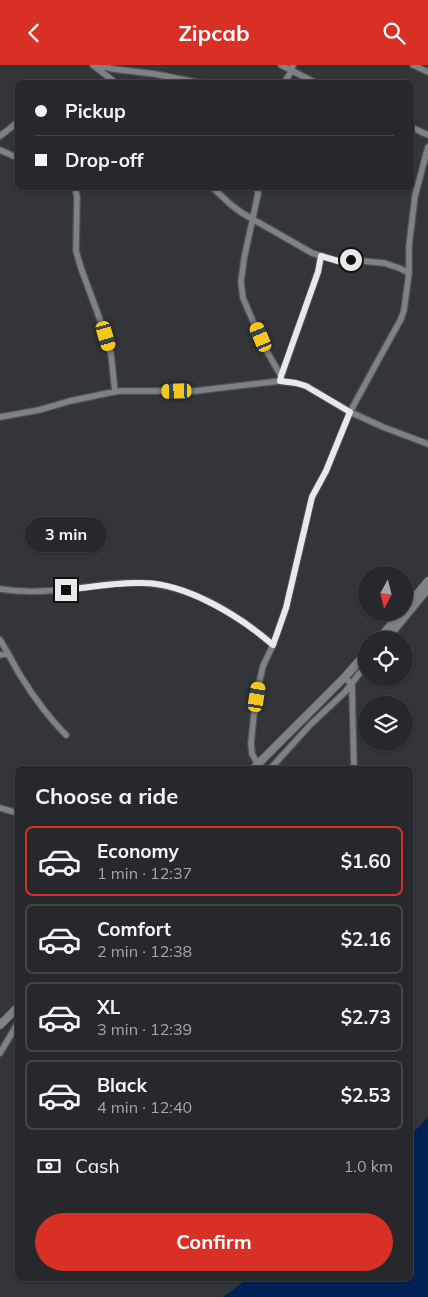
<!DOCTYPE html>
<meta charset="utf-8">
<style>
:root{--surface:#26282b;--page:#2e3033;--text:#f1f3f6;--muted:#a4a6a9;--line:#424447;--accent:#d93025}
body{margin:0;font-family:Mulish,sans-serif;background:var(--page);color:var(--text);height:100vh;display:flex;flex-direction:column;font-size:19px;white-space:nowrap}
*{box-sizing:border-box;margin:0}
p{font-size:16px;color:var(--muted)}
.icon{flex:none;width:28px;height:28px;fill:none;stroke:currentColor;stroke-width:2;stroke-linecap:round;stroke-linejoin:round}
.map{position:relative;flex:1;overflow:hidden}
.side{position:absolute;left:15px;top:701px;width:398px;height:515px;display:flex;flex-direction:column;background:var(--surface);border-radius:8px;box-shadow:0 1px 4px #0004,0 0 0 1px var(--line)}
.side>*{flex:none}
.banner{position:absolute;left:15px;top:15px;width:399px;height:110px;border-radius:8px;box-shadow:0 1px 4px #0004,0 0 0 1px var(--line);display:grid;align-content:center;height:110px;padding:0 20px;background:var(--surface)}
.needle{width:32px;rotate:187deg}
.fabs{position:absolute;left:358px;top:501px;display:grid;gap:10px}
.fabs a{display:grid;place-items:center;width:55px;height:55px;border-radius:50%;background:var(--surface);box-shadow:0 1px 4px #0004,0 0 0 1px var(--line);font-size:25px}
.end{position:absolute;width:22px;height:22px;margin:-11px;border:6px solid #e7e9eb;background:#111;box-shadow:0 0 0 2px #111}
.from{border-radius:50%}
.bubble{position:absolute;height:35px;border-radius:18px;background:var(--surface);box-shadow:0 1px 4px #0004,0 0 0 1px var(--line);font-size:16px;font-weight:700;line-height:35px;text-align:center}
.car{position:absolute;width:15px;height:30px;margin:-15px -8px;border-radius:6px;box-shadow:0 0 4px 1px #0007;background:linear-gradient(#f5c518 24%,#345 0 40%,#f5c518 0 76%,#345 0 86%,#f5c518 0)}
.banner b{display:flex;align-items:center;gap:18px;height:48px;font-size:19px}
.banner b+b{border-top:1px solid var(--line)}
.banner i{width:12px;height:12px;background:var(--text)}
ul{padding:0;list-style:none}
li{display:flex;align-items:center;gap:15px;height:70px;margin:0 10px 8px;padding:0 10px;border:2px solid var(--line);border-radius:8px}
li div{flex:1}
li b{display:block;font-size:19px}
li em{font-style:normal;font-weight:700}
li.on{border-color:var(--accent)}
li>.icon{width:45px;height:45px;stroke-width:1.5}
h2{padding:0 20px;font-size:22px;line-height:60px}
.pay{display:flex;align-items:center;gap:12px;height:55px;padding:0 20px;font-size:19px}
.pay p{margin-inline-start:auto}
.primary-button{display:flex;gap:10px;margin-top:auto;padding:10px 20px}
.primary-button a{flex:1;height:58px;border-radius:30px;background:var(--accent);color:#fff;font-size:20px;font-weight:700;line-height:58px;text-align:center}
header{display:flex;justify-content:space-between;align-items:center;height:65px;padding:0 20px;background:var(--accent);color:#fff;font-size:22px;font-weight:700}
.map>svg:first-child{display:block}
</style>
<header><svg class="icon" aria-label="back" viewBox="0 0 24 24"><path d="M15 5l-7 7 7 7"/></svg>Zipcab<svg class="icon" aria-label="search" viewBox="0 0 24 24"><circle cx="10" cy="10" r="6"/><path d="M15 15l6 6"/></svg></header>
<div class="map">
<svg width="428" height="1232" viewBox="0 0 428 1232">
<rect width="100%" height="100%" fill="#333539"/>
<path fill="#012254" d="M428 1052V1232H223L247 1214H410V1071Z"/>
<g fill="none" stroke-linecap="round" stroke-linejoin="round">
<defs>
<path id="street" d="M93 0 116 18
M98 0 113 4 155 9 200 18
M281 0 316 18
M413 0 428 7
M284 18 292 5 293 0
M411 62 428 70
M0 71 18 57
M0 85 18 93
M75 122 77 132 76 186 81 203 106 271 111 289 115 327
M212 122 230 139 242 148 312 188 338 196 351 195 384 198 399 203 409 208
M257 122 258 129 244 194 241 217 243 233 249 247 265 283 281 311
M281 312 318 207 321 191
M0 352 39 345 70 336 118 326H195L280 316 296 318 306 321 350 347 383 362 428 379
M0 524C42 531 83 521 125 518 180 514 233 545 273 580
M0 575C7 586 13 598 20 610 33 631 48 652 66 670
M387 575 428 525
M0 590 8 588
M345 612 351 619 352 621 354 704
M258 699 252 689 251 678 254 649 260 614 263 601 273 580 286 543 312 432 326 406 350 347 375 301 401 254 404 245 409 208V181L415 131 428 82
M270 704 310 660 345 627 366 600
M0 743 18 748
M0 988 18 958"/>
<path id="secondary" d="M404 545 428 516
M378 575 401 548
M253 704 345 612 366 588
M0 960 18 942"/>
</defs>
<use href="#street" stroke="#4f5255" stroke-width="8"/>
<use href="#secondary" stroke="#4f5255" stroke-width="9"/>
<use href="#street" stroke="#7e8185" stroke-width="5.5"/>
<use href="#secondary" stroke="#7e8185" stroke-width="8"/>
</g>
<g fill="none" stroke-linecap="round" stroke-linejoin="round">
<path stroke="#e7e9eb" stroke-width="6" d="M66 525C92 522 117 517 143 518 186 518 241 552 273 580L286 543 312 432 326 406 350 347 306 321 296 318 280 316 281 311 318 207 321 191 338 196 351 195"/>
</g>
</svg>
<div class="fabs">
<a><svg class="needle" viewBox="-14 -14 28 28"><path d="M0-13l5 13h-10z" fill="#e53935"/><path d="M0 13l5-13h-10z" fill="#a4a6a9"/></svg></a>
<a><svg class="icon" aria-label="locate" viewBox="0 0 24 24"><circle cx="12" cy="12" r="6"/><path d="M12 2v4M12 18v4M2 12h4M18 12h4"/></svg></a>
<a><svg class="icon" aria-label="layers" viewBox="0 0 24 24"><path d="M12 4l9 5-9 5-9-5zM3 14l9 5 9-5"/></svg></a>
</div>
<i class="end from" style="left:351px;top:195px"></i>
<i class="end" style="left:66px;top:525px"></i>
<div class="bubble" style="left:25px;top:452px;width:82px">3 min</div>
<i class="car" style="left:106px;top:271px;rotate:164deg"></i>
<i class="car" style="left:261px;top:272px;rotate:337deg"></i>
<i class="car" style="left:177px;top:326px;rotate:268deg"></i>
<i class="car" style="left:257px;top:632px;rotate:9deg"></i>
<div class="banner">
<b><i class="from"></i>Pickup</b>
<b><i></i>Drop-off</b>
</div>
<section class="side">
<h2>Choose a ride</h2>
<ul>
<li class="on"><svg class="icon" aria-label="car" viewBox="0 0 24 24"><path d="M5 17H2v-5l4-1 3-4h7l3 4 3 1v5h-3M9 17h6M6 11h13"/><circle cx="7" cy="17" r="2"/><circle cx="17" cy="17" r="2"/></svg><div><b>Economy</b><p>1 min · 12:37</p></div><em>$1.60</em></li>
<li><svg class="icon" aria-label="car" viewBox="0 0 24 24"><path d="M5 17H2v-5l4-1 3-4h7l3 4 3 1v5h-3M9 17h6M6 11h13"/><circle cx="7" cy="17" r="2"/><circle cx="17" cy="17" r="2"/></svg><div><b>Comfort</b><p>2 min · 12:38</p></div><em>$2.16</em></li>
<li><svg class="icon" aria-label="car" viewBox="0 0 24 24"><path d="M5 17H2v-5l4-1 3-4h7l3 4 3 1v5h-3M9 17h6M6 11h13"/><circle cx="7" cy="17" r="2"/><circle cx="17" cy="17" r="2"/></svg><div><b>XL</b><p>3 min · 12:39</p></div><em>$2.73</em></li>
<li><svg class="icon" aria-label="car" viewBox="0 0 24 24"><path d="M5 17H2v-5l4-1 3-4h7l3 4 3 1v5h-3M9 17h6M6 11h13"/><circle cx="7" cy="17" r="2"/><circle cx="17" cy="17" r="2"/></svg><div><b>Black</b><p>4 min · 12:40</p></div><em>$2.53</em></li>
</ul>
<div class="pay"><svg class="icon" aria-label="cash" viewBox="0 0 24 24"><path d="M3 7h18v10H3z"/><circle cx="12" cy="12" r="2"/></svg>Cash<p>1.0 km</p></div>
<div class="primary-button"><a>Confirm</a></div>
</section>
</div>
